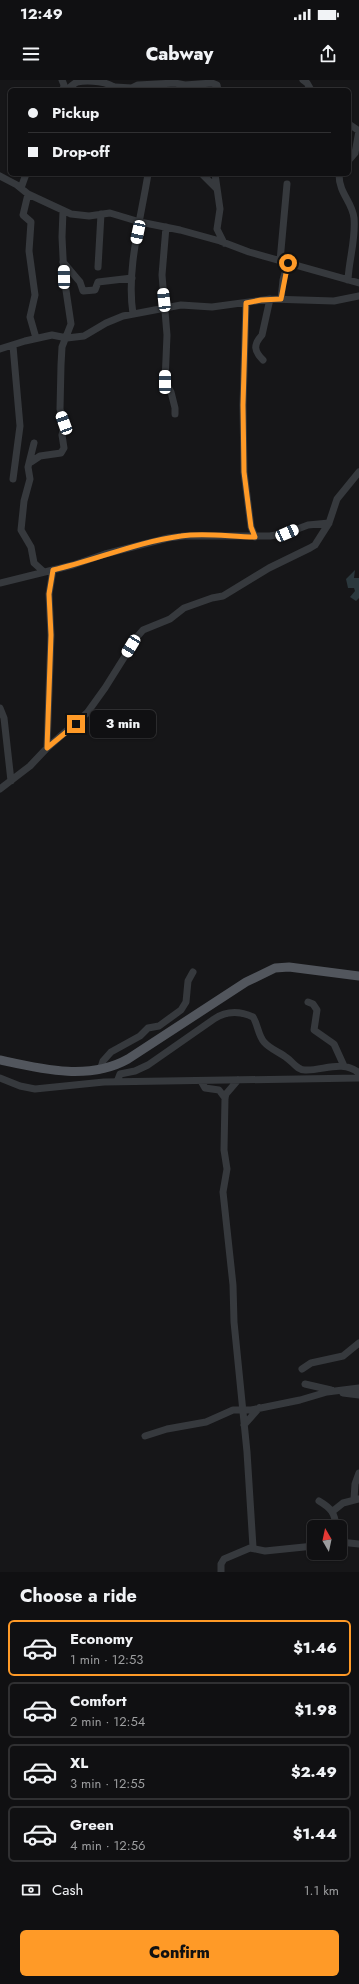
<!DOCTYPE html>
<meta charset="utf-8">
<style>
:root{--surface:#101012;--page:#1e1e20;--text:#f1f3f6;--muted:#9c9d9f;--line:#303032;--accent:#ff9a27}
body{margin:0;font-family:Jost,sans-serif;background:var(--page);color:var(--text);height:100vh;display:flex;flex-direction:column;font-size:15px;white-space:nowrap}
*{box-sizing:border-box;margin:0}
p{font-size:13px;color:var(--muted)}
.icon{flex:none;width:22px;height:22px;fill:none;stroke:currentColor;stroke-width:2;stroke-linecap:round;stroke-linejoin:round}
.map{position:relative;height:1492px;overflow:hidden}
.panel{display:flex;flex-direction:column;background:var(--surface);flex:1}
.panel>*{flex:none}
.banner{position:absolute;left:8px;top:8px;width:343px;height:88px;border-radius:6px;box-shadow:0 1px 3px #0004,0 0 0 1px var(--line);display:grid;align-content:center;height:88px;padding:0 20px;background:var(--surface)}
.needle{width:26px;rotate:351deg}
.controls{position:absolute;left:307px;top:1440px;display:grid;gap:8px}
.controls a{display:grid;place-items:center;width:40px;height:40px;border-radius:6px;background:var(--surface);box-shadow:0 1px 3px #0004,0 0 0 1px var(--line);font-size:20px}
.end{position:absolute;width:18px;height:18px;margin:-9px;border:5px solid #ff9a27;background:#111;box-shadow:0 0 0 2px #111}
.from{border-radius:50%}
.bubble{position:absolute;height:28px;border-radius:6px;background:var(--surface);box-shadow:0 1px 3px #0004,0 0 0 1px var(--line);font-size:13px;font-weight:800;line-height:28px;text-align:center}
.car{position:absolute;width:12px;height:24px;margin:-12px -6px;border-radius:5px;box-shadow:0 0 3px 1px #0007;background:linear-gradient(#fff 24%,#345 0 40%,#fff 0 76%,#345 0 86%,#fff 0)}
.banner b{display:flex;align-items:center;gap:14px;height:38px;font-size:15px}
.banner b+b{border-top:1px solid var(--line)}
.banner i{width:10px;height:10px;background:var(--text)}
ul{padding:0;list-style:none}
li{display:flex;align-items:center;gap:12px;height:56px;margin:0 8px 6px;padding:0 12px;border:2px solid var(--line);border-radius:6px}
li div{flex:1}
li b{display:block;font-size:15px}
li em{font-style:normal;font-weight:800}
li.selected{border-color:var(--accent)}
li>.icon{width:36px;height:36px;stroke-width:1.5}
h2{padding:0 20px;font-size:18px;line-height:48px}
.pay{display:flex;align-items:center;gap:10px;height:44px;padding:0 20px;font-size:15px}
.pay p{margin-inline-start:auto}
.action{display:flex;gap:8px;margin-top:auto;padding:8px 20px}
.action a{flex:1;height:46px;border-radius:6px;background:var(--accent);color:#111;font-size:16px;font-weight:800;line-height:46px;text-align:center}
.status{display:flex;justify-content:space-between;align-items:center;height:28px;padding:0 20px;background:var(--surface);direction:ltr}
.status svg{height:11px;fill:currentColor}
header{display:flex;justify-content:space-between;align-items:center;height:52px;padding:0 20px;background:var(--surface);font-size:18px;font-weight:800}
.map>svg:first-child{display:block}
</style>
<div class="status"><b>12:49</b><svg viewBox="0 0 49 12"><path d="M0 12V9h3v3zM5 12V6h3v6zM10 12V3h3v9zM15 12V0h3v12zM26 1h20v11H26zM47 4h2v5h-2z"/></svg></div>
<header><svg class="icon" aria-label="menu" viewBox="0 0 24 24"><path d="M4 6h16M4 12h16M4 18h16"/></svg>Cabway<svg class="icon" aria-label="share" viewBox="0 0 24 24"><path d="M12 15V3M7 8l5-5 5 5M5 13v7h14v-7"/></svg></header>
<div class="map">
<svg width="359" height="1492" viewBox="0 0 359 1492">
<rect width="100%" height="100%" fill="#161618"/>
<path fill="#2b383d" d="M355 490 354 498H359V518L356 521 350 517 355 511 354 508H348L346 499Z"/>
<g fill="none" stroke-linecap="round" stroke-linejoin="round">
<path stroke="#36393d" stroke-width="7" d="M62 0 64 5 63 10
M303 0 307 3 311 10
M115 7 132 8 138 5 175 3 185 5 212 3 217 5 218 10
M67 10C70 7 73 4 77 2 88 0 110 1 117 10
M349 44 359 51
M349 80 355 73 359 51
M202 94 216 108
M215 94 220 129 217 149 224 163
M339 94C339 114 352 121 354 138 356 159 349 179 348 200
M0 96 17 105 28 114 71 134 89 136 110 133 140 142 180 150 220 161 249 172 359 203
M21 108 26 94
M28 114 23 135 31 142 29 171 35 215 30 237 36 258
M166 147 162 195 167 255 165 302 171 312 175 328V334
M280 181 287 104
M63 182 80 202 83 211 95 210 98 202 132 198
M98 187 101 134
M281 219 283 200 288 183
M246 223 243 325 244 392 251 447 255 457
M133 234C126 190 141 138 148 94
M13 266 20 346 13 399
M0 269 25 261 52 255 67 258 84 256 106 243 123 236 181 225 212 227 270 219 334 221 359 216
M263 280C254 271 253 265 262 255L270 219
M34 363 28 387 30 399 24 421 21 450 31 467 34 483 44 492
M31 382 40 376 61 373 64 368 62 355 64 345 60 329 61 285 62 267 71 244 64 197 62 157 63 131
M0 503 73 485 105 474 168 458 184 456H270L287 453 308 445 329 443
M0 628 4 638 11 701
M47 668 51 555 49 514 53 490
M0 709 30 686 47 668 87 633 105 608 137 557 143 550 170 539 184 528 212 518 223 516 269 488 310 468 315 465 329 443 337 419 359 392
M308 922 313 924 317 930 314 950 334 964 344 986
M100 990 103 981 111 972 140 956 148 948 159 946 181 930 186 922 188 901 193 892
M0 998 20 1006 35 1009 104 1002 359 998
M238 1000 226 1014 225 1018 224 1070 227 1089 223 1112 233 1205 234 1242 247 1372 253 1467
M201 1001 205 1008 219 1010 225 1018
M117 1002 120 994 135 991 148 985 214 939C226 931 240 931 253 937 258 945 258 955 264 962 271 970 280 972 287 978 293 982 297 990 305 990 323 991 342 979 359 993
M302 1289 311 1283 343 1276 359 1263
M305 1304 331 1310
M343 1313 359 1315
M244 1345 259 1328
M145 1356 167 1349 206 1342 233 1330H251L300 1320 327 1312 359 1308
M354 1419 355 1404 359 1393
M319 1421C331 1428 335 1433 336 1447
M333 1431 343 1423 359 1419
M312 1451 314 1453
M340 1462 359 1464
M221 1492V1484L224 1479 250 1468 265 1471 314 1466"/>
<path stroke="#52565d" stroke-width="9" d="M0 980C41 989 89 1001 128 979L246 902 275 888 289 887 359 896"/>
</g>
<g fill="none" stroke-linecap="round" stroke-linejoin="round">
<path stroke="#ff9a27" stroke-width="5" d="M76 644 47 668 51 555 49 514 53 490C96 480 137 462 181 456 205 452 231 457 255 457L251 447 244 392 243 325 246 223 261 220 281 219 288 183"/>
</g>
</svg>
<div class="controls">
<a><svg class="needle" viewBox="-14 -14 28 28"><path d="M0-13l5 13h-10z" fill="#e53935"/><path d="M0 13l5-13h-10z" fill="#9c9d9f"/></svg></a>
</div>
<i class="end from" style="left:288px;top:183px"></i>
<i class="end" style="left:76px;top:644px"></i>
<div class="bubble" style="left:90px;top:630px;width:66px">3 min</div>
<i class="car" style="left:138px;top:152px;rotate:192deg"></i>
<i class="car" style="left:64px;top:197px;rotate:359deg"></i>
<i class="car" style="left:164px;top:220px;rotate:354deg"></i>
<i class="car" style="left:165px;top:302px;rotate:0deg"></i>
<i class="car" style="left:64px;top:343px;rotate:340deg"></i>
<i class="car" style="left:287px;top:453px;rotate:66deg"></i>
<i class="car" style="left:131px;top:566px;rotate:211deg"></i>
<div class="banner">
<b><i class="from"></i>Pickup</b>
<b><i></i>Drop-off</b>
</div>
</div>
<section class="panel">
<h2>Choose a ride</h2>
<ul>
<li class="selected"><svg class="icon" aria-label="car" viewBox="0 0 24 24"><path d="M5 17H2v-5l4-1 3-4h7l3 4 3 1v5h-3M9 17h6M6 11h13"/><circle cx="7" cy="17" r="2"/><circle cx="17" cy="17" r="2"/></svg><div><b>Economy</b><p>1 min · 12:53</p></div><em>$1.46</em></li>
<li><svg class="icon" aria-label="car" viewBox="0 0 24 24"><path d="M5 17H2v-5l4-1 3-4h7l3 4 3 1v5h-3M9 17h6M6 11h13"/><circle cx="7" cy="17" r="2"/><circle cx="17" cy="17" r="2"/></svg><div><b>Comfort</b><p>2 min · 12:54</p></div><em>$1.98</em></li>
<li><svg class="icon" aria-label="car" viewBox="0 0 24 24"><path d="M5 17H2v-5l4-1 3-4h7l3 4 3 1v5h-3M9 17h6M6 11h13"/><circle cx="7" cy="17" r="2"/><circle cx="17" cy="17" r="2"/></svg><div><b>XL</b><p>3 min · 12:55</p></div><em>$2.49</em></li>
<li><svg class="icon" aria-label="car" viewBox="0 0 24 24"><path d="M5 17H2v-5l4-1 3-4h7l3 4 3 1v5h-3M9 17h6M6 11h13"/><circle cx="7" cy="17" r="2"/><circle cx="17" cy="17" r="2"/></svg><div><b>Green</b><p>4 min · 12:56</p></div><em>$1.44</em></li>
</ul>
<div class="pay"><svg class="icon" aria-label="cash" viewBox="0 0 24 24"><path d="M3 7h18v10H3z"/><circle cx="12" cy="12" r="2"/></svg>Cash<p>1.1 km</p></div>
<div class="action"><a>Confirm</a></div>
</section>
